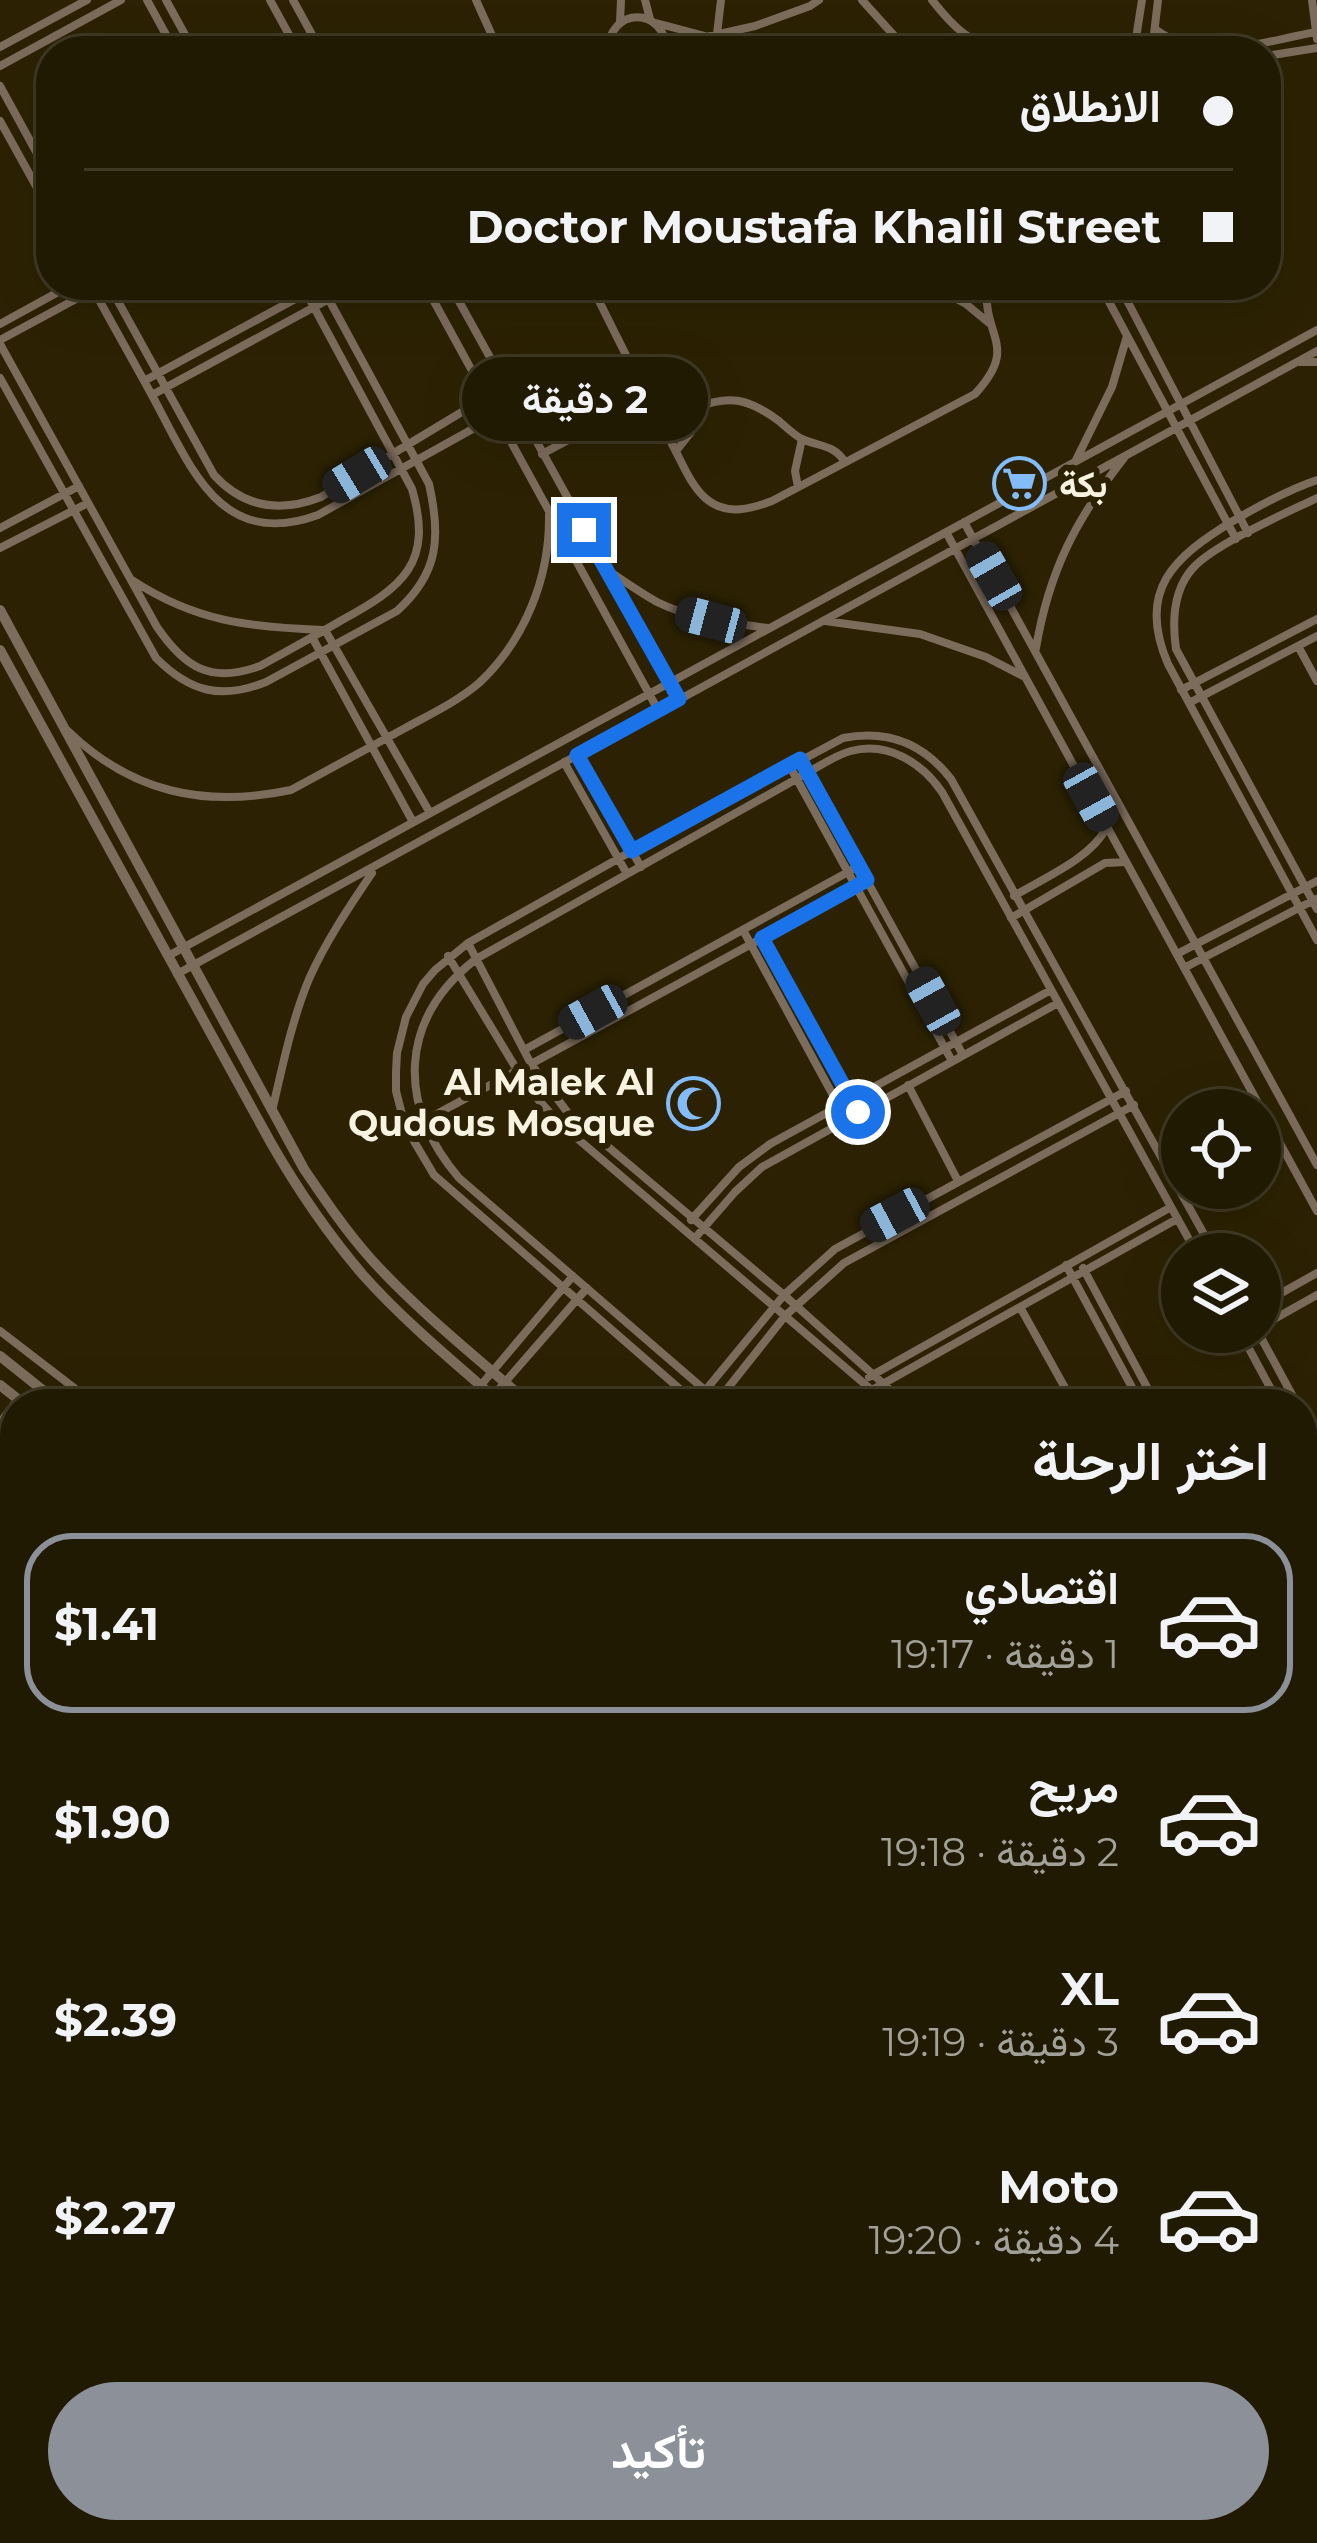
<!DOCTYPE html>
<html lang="ar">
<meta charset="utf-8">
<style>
:root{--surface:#211a02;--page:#29230c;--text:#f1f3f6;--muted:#a2a199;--line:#3e3824;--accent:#8c9099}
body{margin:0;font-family:Montserrat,Vazirmatn,sans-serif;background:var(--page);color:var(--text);direction:rtl;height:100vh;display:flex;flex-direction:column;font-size:45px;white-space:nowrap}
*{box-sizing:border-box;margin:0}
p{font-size:39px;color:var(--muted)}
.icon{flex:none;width:66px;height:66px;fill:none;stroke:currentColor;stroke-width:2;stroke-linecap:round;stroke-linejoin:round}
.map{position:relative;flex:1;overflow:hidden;direction:ltr}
.sheet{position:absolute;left:0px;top:1389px;width:1317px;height:1155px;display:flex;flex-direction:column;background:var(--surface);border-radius:48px 48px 0 0;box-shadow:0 12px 48px #0002,0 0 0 3px var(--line);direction:rtl}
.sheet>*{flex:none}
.top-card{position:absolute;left:36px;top:36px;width:1245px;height:264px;border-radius:48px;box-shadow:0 12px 48px #0002,0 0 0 3px var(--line);direction:rtl;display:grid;align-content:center;height:264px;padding:0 48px;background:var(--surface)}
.controls{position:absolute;left:1161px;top:1089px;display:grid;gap:24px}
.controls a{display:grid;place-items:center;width:120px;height:120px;border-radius:50%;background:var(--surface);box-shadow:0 12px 48px #0002,0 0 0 3px var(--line);font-size:60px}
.end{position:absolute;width:54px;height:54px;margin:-27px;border:15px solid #1a73e8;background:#fff;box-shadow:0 0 0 6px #fff}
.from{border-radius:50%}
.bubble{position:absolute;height:84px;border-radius:42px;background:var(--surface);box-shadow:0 12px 48px #0002,0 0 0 3px var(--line);font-size:39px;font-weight:700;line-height:84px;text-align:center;direction:rtl}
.car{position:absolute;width:36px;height:72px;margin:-36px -18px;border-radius:15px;box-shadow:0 0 9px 3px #0007;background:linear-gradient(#222 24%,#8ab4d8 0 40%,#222 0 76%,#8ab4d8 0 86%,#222 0)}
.top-card b{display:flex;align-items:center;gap:42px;height:114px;font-size:45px}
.top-card b+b{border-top:3px solid var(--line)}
.top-card i{width:30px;height:30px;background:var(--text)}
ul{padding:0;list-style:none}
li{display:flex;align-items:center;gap:36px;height:180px;margin:0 24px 18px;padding:0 24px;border:6px solid transparent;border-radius:48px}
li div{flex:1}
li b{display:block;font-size:45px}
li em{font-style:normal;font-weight:700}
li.active{border-color:var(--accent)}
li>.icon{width:108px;height:108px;stroke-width:1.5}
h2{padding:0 48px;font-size:54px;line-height:144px}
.action{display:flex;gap:24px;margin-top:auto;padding:24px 48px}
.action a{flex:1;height:138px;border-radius:72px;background:var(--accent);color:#fff;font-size:48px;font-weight:700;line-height:138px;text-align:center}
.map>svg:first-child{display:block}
</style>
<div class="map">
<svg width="1317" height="2543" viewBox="0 0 1317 2543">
<rect width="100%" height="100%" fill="#2c2203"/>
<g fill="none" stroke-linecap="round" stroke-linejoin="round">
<path stroke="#7c6c5c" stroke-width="8" d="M147 0 175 51
M166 0 194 51
M270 0 298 51
M293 0 321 51
M476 0 499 51
M645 0 650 19
M862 0 908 51
M932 0C953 27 971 45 1006 51
M1312 0 1317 39
M620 22 621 0
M656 23 705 36
M1155 29C1203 66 1262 41 1317 32
M717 34 721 0
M0 47 87 0
M590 51 608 43
M608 51C609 6 665 6 667 51
M682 51 706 37 755 26 810 6 819 0
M1134 51 1142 0
M1152 51 1158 0
M1266 56 1317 48
M0 66 121 0
M0 86 51 179
M0 121 51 213
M91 285C112 324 134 362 155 401 192 470 222 550 318 515L496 416
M109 285 214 475C244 508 280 513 321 497L485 398
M425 285 658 710
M450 285 679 699
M596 285V295C621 345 646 396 673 446 683 464 692 489 709 501 728 515 751 509 772 501L975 394C1020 345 982 338 987 285
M825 285C869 294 909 296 953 285
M1100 285 1236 539
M1119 285 1248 533
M939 289 966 304 989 323
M0 324 71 285
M0 340 102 285
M0 344 157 627C185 668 211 684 260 666 287 651 315 636 342 620 402 587 434 564 412 489L302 285
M1298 362H1317
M0 378 156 658C190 692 221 700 266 682L397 611C439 573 441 537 429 484L321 285
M144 381 321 285
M152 395 329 299
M676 451 691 432 696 408
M542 454 647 398 672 399 696 408C730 394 749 399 779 421 786 427 794 435 802 439 820 447 833 444 845 462
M1076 460 1112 387 1127 336
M1317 480C1288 490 1260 505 1233 521 1174 557 1136 590 1168 664L1317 940
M798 487 795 471 802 439
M1317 498C1286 513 1215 544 1193 568 1173 590 1172 621 1176 649L1317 909
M964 522 1317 1165
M0 528 79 486
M946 532 1317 1211
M0 548 88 503
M609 571C625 582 641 593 657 602 691 619 731 623 768 628
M132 580C196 622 249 627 323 630
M825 621 920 634 986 657 1023 676
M325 630 430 813
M312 637 413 822
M1298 646 1317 681
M1036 648C1049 571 1076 519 1124 458
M1181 690 1317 619
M1189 703 1317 636
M68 731C132 793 205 808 291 790 330 769 368 748 407 727 431 714 458 701 479 683 525 640 550 577 549 515
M577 755 641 867
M800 759 963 1055
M564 762 627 874
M789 765 952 1061
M1014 896C1042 879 1092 858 1106 828
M1011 918 1105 863 1126 862
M743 930 840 1108
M761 935 858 1113
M468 943 531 1064 568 1113 784 1295 906 1404
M1177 954 1317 881
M168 956 1317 330
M448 956 528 1088 558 1122 888 1404
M1184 968 1316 899
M177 974 1317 351
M524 1050 859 866
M531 1064 867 881
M908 1085 958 1181
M273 1107C283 1064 292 1020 309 979 326 941 349 907 372 873
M422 1122 518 1070
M691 1220 739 1167 770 1144 1051 990
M695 1238 735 1192 762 1167 1058 1003
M1066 1265 1141 1404
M1083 1268 1156 1404
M1260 1305 1317 1273
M1020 1307 1074 1404
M1260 1327 1317 1295
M0 1331 95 1404
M1240 1332 1279 1404
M1258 1332 1297 1404
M869 1377 1171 1207
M481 1385 573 1276
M872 1390 1177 1219
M493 1396 587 1288
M695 1403 784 1295 835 1249 1126 1091
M716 1403 785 1316 844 1263 1134 1105
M697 1404 434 1175 405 1126 396 1091V1072L397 1053 406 1017 423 984 435 970 468 943 632 851 843 738C888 729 923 743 951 779L1215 1254
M721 1404 459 1178C397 1105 398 1020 476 959L807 773C821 765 836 755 851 751 888 741 922 763 942 792L1197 1254
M1302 1414C1314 1444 1316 1472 1302 1502
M0 1423 18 1399
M0 1495 15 1506
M0 1540 15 1518
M0 1591 15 1602
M0 1682 15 1693
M1302 1761 1317 1752
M0 1781 15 1760
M1302 1844 1317 1848
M0 1866 15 1846
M0 1868 15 1879
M0 1952 15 1932
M0 2005 15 2016
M1302 2075 1317 2080
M1302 2091 1317 2097
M4 2117 15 2132
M0 2119 15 2107
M1302 2222 1317 2234
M1302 2241 1317 2257
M0 2272 15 2298
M1302 2286 1317 2277
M0 2361 15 2383
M0 2402 15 2393
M1302 2447 1317 2440
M0 2501 15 2489
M0 2508 15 2503
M66 2529 76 2543
M146 2529 153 2543
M348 2529 356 2543
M421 2529 428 2543
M719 2529 727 2543
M848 2529 862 2543
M1067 2529 1073 2543
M1082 2529 1088 2543
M214 2543 228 2535 230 2529
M372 2543 400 2529
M780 2543 799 2529
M804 2543 821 2529
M964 2543 974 2529
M983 2543 994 2529
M1117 2543 1144 2529
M1285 2543 1317 2526"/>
<path stroke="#7c6c5c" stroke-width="10" d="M0 610 304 1169C325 1200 346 1231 371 1259 419 1312 476 1357 530 1404
M0 650 271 1143C298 1190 328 1234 363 1275 405 1322 455 1363 502 1404
M0 1356 60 1404
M0 1385 24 1404
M1302 1644 1317 1636
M1302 1665 1317 1657
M1302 1926 1317 1929
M1302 1944 1317 1947
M0 2538 4 2543
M534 2543 559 2529"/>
</g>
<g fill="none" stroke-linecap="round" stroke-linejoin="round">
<path stroke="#1a73e8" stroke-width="15" d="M584 530 679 699 577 755 632 851 800 759 867 880 762 938 858 1112"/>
</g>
<defs>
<symbol id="supermarket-ring" viewBox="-11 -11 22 22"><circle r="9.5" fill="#2c2203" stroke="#82bcfa" stroke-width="1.5"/><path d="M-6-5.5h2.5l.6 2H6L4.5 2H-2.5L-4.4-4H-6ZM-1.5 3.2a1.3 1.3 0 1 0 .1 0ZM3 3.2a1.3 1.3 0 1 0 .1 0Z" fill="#82bcfa"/></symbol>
<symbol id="mosque-ring" viewBox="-11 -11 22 22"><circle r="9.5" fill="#2c2203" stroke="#82bcfa" stroke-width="1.5"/><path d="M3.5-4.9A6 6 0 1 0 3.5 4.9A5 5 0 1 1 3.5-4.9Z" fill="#82bcfa"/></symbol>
</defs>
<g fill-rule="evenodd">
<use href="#supermarket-ring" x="990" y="454" width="59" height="59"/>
<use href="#mosque-ring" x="664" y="1074" width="59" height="59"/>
</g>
<g text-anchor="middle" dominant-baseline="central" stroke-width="12" stroke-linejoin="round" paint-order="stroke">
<g font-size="36" font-weight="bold" fill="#f8f2e0" stroke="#2c2203" text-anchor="start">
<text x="1059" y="484">بكة</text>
<text x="655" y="1082" text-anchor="end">Al Malek Al<tspan x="655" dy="41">Qudous Mosque</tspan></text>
</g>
</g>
</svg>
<div class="controls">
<a><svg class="icon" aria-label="locate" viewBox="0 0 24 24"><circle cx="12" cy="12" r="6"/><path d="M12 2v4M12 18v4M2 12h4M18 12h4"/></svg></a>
<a><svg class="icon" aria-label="layers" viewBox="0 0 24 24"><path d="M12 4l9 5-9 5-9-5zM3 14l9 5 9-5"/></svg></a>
</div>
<i class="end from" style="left:858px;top:1112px"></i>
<i class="end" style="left:584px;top:530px"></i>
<div class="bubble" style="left:462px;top:357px;width:246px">2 دقيقة</div>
<i class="car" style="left:357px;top:475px;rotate:239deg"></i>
<i class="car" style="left:994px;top:576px;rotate:330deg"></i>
<i class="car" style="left:711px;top:620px;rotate:285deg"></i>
<i class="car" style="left:1091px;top:797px;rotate:151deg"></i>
<i class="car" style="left:933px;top:1001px;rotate:331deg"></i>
<i class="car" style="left:593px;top:1012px;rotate:241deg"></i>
<i class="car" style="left:895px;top:1215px;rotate:242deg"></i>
<div class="top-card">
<b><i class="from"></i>الانطلاق</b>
<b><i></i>Doctor Moustafa Khalil Street</b>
</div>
<section class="sheet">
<h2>اختر الرحلة</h2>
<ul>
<li class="active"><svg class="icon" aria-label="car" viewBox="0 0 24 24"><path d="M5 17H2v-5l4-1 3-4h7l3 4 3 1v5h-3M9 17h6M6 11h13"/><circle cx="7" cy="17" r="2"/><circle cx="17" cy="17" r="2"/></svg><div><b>اقتصادي</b><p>1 دقيقة · 19:17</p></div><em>$1.41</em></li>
<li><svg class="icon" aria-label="car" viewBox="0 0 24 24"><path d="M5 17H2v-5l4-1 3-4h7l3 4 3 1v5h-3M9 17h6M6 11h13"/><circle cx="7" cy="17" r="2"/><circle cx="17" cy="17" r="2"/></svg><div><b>مريح</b><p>2 دقيقة · 19:18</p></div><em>$1.90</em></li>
<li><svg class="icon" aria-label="car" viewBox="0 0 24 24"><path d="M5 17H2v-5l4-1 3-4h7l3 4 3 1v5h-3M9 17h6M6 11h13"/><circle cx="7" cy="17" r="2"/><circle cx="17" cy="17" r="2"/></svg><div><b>XL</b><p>3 دقيقة · 19:19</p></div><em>$2.39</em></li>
<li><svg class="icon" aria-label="car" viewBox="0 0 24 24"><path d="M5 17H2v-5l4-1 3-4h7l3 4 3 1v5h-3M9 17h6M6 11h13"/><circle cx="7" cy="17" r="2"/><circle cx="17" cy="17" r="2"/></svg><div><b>Moto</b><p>4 دقيقة · 19:20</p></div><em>$2.27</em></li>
</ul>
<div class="action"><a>تأكيد</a></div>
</section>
</div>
